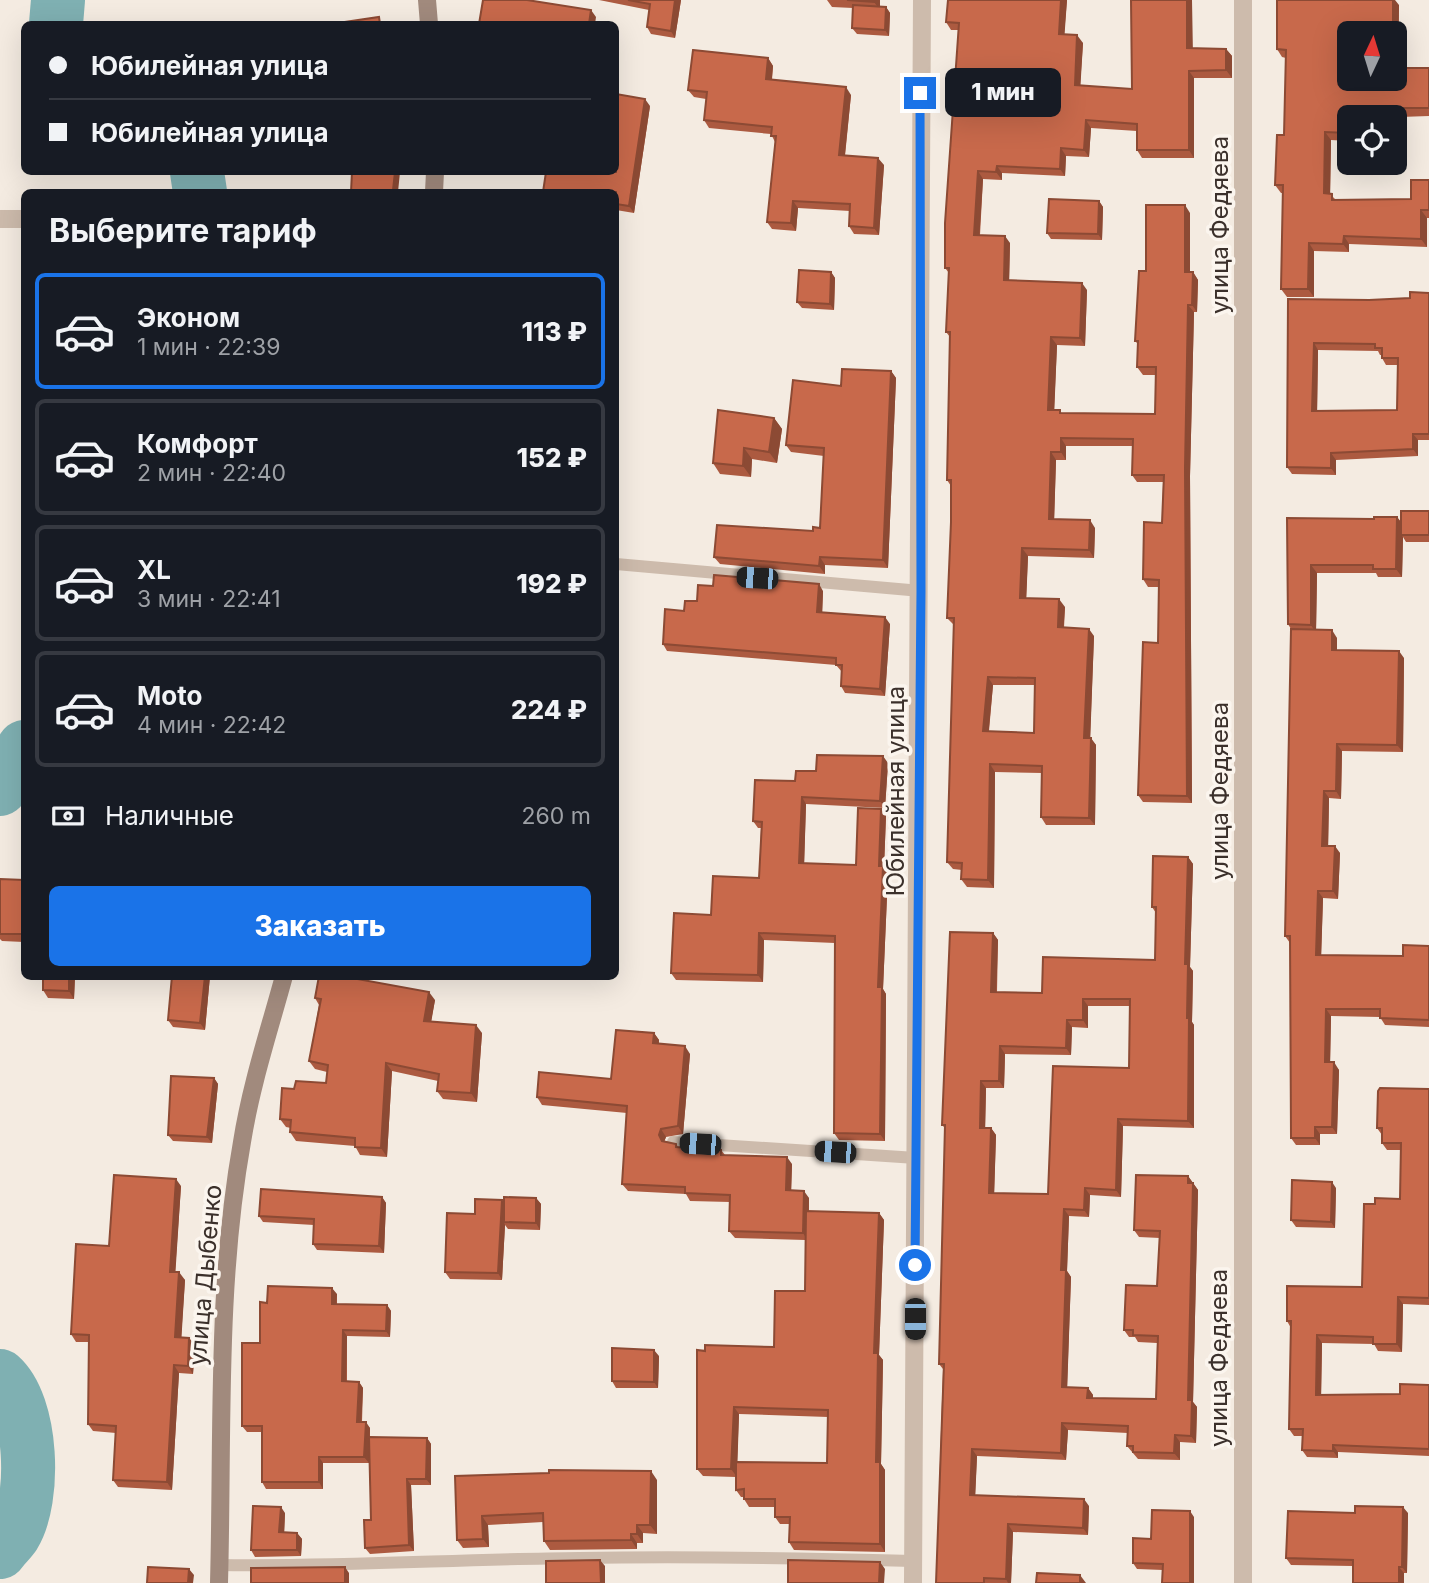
<!DOCTYPE html>
<html lang="ru">
<meta charset="utf-8">
<style>
:root{--surface:#171b24;--page:#20242c;--text:#f1f3f6;--muted:#9ea1a6;--line:#363941;--accent:#1a73e8}
body{margin:0;font-family:Inter,sans-serif;background:var(--page);color:var(--text);height:100vh;display:flex;flex-direction:column;font-size:26px;white-space:nowrap}
*{box-sizing:border-box;margin:0}
p{font-size:23px;color:var(--muted)}
.icon{flex:none;width:38px;height:38px;fill:none;stroke:currentColor;stroke-width:2;stroke-linecap:round;stroke-linejoin:round}
.map{position:relative;flex:1;overflow:hidden}
.sheet{position:absolute;left:21px;top:189px;width:598px;height:791px;display:flex;flex-direction:column;background:var(--surface);border-radius:10px;box-shadow:0 7px 28px #0002}
.sheet>*{flex:none}
.hud{position:absolute;left:21px;top:21px;width:598px;height:154px;border-radius:10px;box-shadow:0 7px 28px #0002;display:grid;align-content:center;height:154px;padding:0 28px;background:var(--surface)}
.needle{width:46px;rotate:4deg}
.controls{position:absolute;left:1337px;top:21px;display:grid;gap:14px}
.controls a{display:grid;place-items:center;width:70px;height:70px;border-radius:10px;background:var(--surface);box-shadow:0 7px 28px #0002;font-size:35px}
.end{position:absolute;width:32px;height:32px;margin:-16px;border:9px solid #1a73e8;background:#fff;box-shadow:0 0 0 4px #fff}
.from{border-radius:50%}
.bubble{position:absolute;height:49px;border-radius:10px;background:var(--surface);box-shadow:0 7px 28px #0002;font-size:23px;font-weight:800;line-height:49px;text-align:center}
.car{position:absolute;width:21px;height:42px;margin:-21px -10px;border-radius:9px;box-shadow:0 0 5px 2px #0007;background:linear-gradient(#222 24%,#8ab4d8 0 40%,#222 0 76%,#8ab4d8 0 86%,#222 0)}
.hud b{display:flex;align-items:center;gap:24px;height:66px;font-size:26px}
.hud b+b{border-top:2px solid var(--line)}
.hud i{width:18px;height:18px;background:var(--text)}
ul{padding:0;list-style:none}
li{display:flex;align-items:center;gap:21px;height:116px;margin:0 14px 10px;padding:0 14px;border:4px solid var(--line);border-radius:10px}
li div{flex:1}
li b{display:block;font-size:26px}
li em{font-style:normal;font-weight:800}
li.selected{border-color:var(--accent)}
li>.icon{width:63px;height:63px;stroke-width:1.5}
h2{padding:0 28px;font-size:32px;line-height:84px}
.pay{display:flex;align-items:center;gap:18px;height:77px;padding:0 28px;font-size:26px}
.pay p{margin-inline-start:auto}
.action{display:flex;gap:14px;margin-top:auto;padding:14px 28px}
.action a{flex:1;height:80px;border-radius:10px;background:var(--accent);color:#fff;font-size:28px;font-weight:800;line-height:80px;text-align:center}
.map>svg:first-child{display:block}
</style>
<div class="map">
<svg width="1429" height="1583" viewBox="0 0 1429 1583">
<rect width="100%" height="100%" fill="#f4ebe1"/>
<g fill="none" stroke-linecap="round" stroke-linejoin="round">
<path stroke="#7fb0b2" stroke-width="54" d="M56 24 58 0
M197 172 200 192
M0 789 24 747
M0 1376C33 1405 36 1499 14 1535 10 1541 4 1546 0 1552"/>
<path stroke="#cdbbac" stroke-width="12" d="M616 564 921 591
M673 1142 916 1158
M219 1565C340 1567 459 1559 579 1558 691 1556 802 1558 913 1561"/>
<path stroke="#cdbbac" stroke-width="18" d="M0 219H24
M913 1583 922 0
M1243 1583V0"/>
<path stroke="#a18a7d" stroke-width="18" d="M427 0 429 24
M434 192 435 172
M219 1583C223 1436 216 1287 242 1142 251 1085 269 1031 284 976"/>
</g>
<path fill="#ac5a40" fill-rule="evenodd" d="M599 0H681L675 38 651 34 647 27 649 10Z
M827 0H880V7H886L890 13 889 36 857 34 852 28 853 8 832 7Z
M948 0H1067L1064 35 1083 43 1080 86 1132 89 1193 49H1226L1232 56V78H1194V158H1142L1137 150V131L1091 128 1089 157 1066 156 1065 176 1002 173V180L983 179 980 235 1010 243 1009 280 1087 290 1085 346 1057 345 1054 410 1062 413 1155 414 1156 375H1143L1137 367 1138 344 1135 341 1146 271 1190 213V272H1193L1198 280 1197 312H1194L1190 476 1192 803 1143 802 1138 795 1158 643 1159 587H1148L1143 579 1162 523 1163 482H1137L1132 475 1133 446H1066V460H1056L1054 519 1095 528 1094 558 1028 556 1026 598 1065 607 1064 628 1094 636 1090 738 1096 745 1095 825H1046L1041 817 1042 773 995 772 994 888 967 887 961 879 962 870 953 869 947 862 954 625 947 618 951 522V486L947 480 950 337 946 332 949 273 945 268 959 30H951L946 22ZM993 685H1035L1034 733 989 731Z
M1399 5 1398 68H1429V116L1400 117V137H1395V117H1349V141L1331 140 1330 194 1336 200 1411 199 1429 180V218H1427V247L1349 244V252L1314 251V297H1287L1281 289 1283 193H1281L1275 185 1284 135 1286 58 1282 57 1277 49Z
M768 58 773 66 772 80 851 95 845 156 884 165 879 235 854 234 849 226 850 211 798 208 796 231 772 229 767 222 775 142 771 134 709 128 704 120 706 99 694 97 688 90Z
M650 106 634 213 616 210V192L545 172H616Z
M1099 201 1103 207 1102 240 1051 239 1047 233Z
M831 272 835 278 834 310 802 308 797 302Z
M1429 293V440H1418V456L1336 460V475L1292 474 1287 467 1288 299 1369 300 1410 298ZM1318 350 1378 351 1380 355H1382V358L1386 365H1398L1397 410 1317 411Z
M891 371 896 378 888 568 825 565V574L720 564 714 557 813 531 820 528 824 456 791 452 786 445 841 386Z
M774 418 782 429 777 463 752 459 751 477 720 474 713 463Z
M1429 511V542H1406L1403 537 1402 577H1378L1376 573H1317L1316 630 1337 638V650L1404 658 1403 752 1342 751 1341 799 1329 798 1328 846 1340 853 1338 899 1323 898 1321 955 1403 956 1429 946V1027L1385 1025 1380 1017 1331 1016 1330 1062 1339 1070 1337 1134H1320V1145H1296L1291 1138 1290 943 1285 936 1291 629 1288 624 1287 518 1374 519 1397 517 1401 522Z
M823 591 822 613 890 624 885 696 845 693 841 686 842 672 836 665 667 651 663 644 684 611 697 601Z
M888 763 885 808 806 804 804 863 856 865 881 809 886 816 884 867 888 873 883 989 886 994 885 1141 839 1140 834 1133 835 943 764 940 763 982 676 980 671 973 711 915 759 878 761 828H758L753 821 795 781 816 771Z
M1188 857 1193 864 1190 967 1193 971 1192 1022 1194 1025V1128L1123 1126 1121 1197 1090 1195 1089 1217 1069 1216 1067 1271 1071 1277 1067 1387 1088 1388 1093 1395V1398L1156 1399 1157 1343 1138 1342 1135 1337H1129L1124 1330 1157 1286 1160 1238 1139 1237 1134 1230 1188 1176 1198 1190 1193 1402 1197 1407 1196 1443 1180 1442V1460L1138 1459 1127 1446 1128 1433 1068 1430 1066 1460 977 1456 975 1495 1089 1506 1088 1535 1013 1532 1011 1583H936L943 1369 939 1364 945 1128 942 1125 993 933 998 940 997 992 1042 993 1155 960 1156 913 1152 907ZM1088 1006H1130L1129 1068 1048 1194 994 1193 996 1135 991 1128H985L986 1088H1004L1005 1054 1071 1055 1072 1027 1088 1028Z
M0 879 24 880V942L2 941 0 939Z
M43 976H75L74 999 48 998 43 990Z
M172 976H210L205 1030 173 1027 168 1020Z
M315 998 435 1000 431 1021 482 1033 477 1102 443 1099 437 1091 438 1081 392 1071 387 1157 360 1155 355 1146 296 1141 290 1132 291 1128 286 1127 280 1119 326 1083 327 1072 315 1069 309 1061 319 1005Z
M654 1033 659 1040V1044L690 1054 683 1134 666 1137 664 1142 676 1144 679 1148 721 1150 725 1155 792 1164 791 1190 809 1198V1211L879 1213 884 1220 879 1355 883 1360 881 1464 885 1470V1552L794 1550 789 1542 790 1524H780L775 1517V1507H749L744 1499V1497H741L736 1490V1477L703 1476 697 1469V1350L774 1347 805 1291V1240L735 1238 729 1231 730 1202 690 1201 686 1194 628 1191 622 1184 627 1113 542 1105 537 1097 611 1079ZM739 1414 828 1417 827 1463 737 1462Z
M214 1078 218 1084 212 1143 173 1141 168 1135Z
M1429 1089V1305L1403 1304 1402 1352 1378 1351 1374 1344 1322 1343 1321 1395 1400 1394 1429 1385V1456L1338 1452V1458L1307 1457 1302 1450 1303 1436H1294L1289 1429 1291 1328 1287 1321 1362 1287 1375 1204 1400 1199 1401 1150H1387L1382 1143V1135L1377 1128Z
M181 1186 175 1272 185 1280 181 1338H189L195 1345 193 1374 179 1373 172 1490 118 1487 113 1480 116 1433 93 1431 88 1424 89 1342H76L71 1334 109 1246Z
M1336 1188 1335 1228 1296 1227 1291 1220Z
M382 1197 386 1203 384 1253 317 1250 313 1244 314 1225 263 1222 259 1216Z
M536 1198 541 1204 540 1230 508 1229 505 1225 502 1280 450 1279 445 1272 504 1203Z
M337 1294V1304L387 1305 391 1311 390 1337 347 1336V1381L359 1382 363 1388 362 1422 370 1428V1437L427 1438 431 1444V1485H411L414 1551 370 1554 365 1548 371 1520 369 1453V1463H323V1489H266L262 1482V1432H247L242 1426 267 1303Z
M659 1356 658 1388H616L612 1381Z
M455 1476 657 1480V1534L643 1533V1543H637V1549L550 1550 544 1541 543 1522 488 1525 489 1547 463 1548 457 1540Z
M285 1513 284 1532 297 1533 302 1539 301 1556 255 1557 251 1550Z
M1408 1513 1407 1573H1404V1583H1353V1566L1291 1565 1286 1558Z
M1194 1517V1583H1162L1163 1570 1137 1569 1133 1563 1151 1539Z"/>
<path fill="#8c4a34" d="M675 0H681L675 38 671 31Z
M874 0H880V10L874 2Z
M1061 0H1067L1064 42 1059 34Z
M1187 0H1192L1193 56 1187 48Z
M1393 0H1395L1399 5 1398 76 1395 72V33H1393Z
M886 7 890 13 889 36 885 30Z
M591 10 596 17 595 24H589Z
M1077 35 1083 43 1080 93 1075 85Z
M1226 49 1232 56V78L1226 70Z
M768 58 773 66 771 87 766 79Z
M1189 71 1194 78V158L1189 150Z
M846 87 851 95 844 163 839 155Z
M645 99 650 106 634 213 629 206Z
M1395 108 1400 117V137L1395 129Z
M1086 120 1091 128 1089 157 1084 150Z
M1325 132 1331 140 1330 201 1324 193Z
M1061 148 1066 156 1065 176 1060 169Z
M878 158 884 165 879 235 874 228Z
M997 166 1002 173V180L996 172Z
M978 171 983 179 979 242 974 235Z
M395 172H400L398 192 393 190Z
M793 201 798 208 796 231 791 223Z
M1099 201 1103 207 1102 240 1098 234Z
M1185 205 1190 213V279L1185 272Z
M1421 210 1427 218V247L1421 239Z
M1005 236 1010 243 1009 287 1004 280Z
M1344 236 1349 244V252L1343 244Z
M1309 243 1314 251V297L1308 289Z
M831 272 835 278 834 310 830 304Z
M1193 272 1198 280 1197 312 1192 305Z
M1082 283 1087 290 1085 346 1080 338Z
M1188 305 1194 312 1190 476 1192 803 1187 796 1185 468Z
M1051 337 1057 345 1054 417 1048 410Z
M1314 343 1318 350 1317 418 1312 411Z
M891 371 896 378 888 568 883 560Z
M774 418 782 429 777 463 769 452Z
M1413 434 1418 440V456L1413 449Z
M1061 438 1066 446V460L1061 452Z
M744 448 752 459 751 477 743 466Z
M1051 452 1056 460 1054 526 1049 519Z
M1331 453 1336 460V475L1331 468Z
M1397 517 1403 525 1401 535 1403 537 1402 577 1396 569Z
M1090 520 1095 528 1094 558 1089 550Z
M1022 548 1028 556 1026 606 1020 598Z
M820 557 825 565V574L819 566Z
M1311 565 1317 573 1316 633 1311 625Z
M819 584 823 591 822 619 817 612Z
M1059 599 1065 607 1063 635 1058 627Z
M885 617 890 624 885 696 880 689Z
M1089 629 1094 636 1090 745 1084 738Z
M1332 630 1337 638V657L1332 650Z
M1399 651 1404 658 1403 752 1397 745Z
M988 677 993 685 988 738 983 731Z
M1091 738 1096 745 1095 825 1089 818Z
M1337 744 1342 751 1341 799 1336 791Z
M883 756 888 763 885 808 880 801Z
M990 764 995 772 994 888 988 880Z
M1324 791 1329 798 1328 853 1322 846Z
M802 797 806 804 804 870 799 863Z
M881 809 886 816 884 867 888 873 883 989 886 994 885 1141 880 1134 878 987 879 866Z
M1335 846 1340 853 1338 899 1333 891Z
M1188 857 1193 864 1190 967 1193 971 1192 1022 1194 1025V1128L1188 1121 1185 964Z
M1318 891 1323 898 1321 962 1316 955Z
M759 933 764 940 763 982 758 975Z
M993 933 998 940 996 1000 991 992Z
M69 976H75L74 999 69 991Z
M205 976H210L205 1030 200 1023Z
M429 992 435 1000 430 1029 424 1021Z
M1083 999 1088 1006V1028L1083 1020Z
M1326 1009 1331 1016 1330 1069 1325 1062Z
M1067 1020 1072 1027 1071 1055 1066 1048Z
M476 1025 482 1033 477 1102 471 1093Z
M654 1033 659 1040 658 1051 653 1043Z
M685 1046 690 1054 683 1134 678 1126Z
M1000 1046 1005 1054 1004 1088 999 1081Z
M1334 1062 1339 1070 1337 1134 1332 1127Z
M386 1063 392 1071 387 1157 381 1148Z
M214 1078 218 1084 212 1143 207 1137Z
M981 1081 986 1088 985 1135 980 1128Z
M1118 1119 1123 1126 1121 1197 1116 1190Z
M1315 1127 1320 1134V1145L1315 1138Z
M991 1128 996 1135 994 1200 989 1193Z
M661 1129 666 1137 664 1142 662 1141 659 1135Z
M787 1157 792 1164 791 1198 786 1190Z
M1188 1176 1198 1190 1193 1402 1197 1407 1196 1443 1191 1436 1188 1400Z
M176 1179 181 1186 175 1279 170 1272Z
M1332 1182 1336 1188 1335 1228 1331 1222Z
M1085 1188 1090 1195 1089 1217 1084 1210Z
M804 1191 809 1198 808 1241 803 1233Z
M382 1197 386 1203 384 1253 379 1246Z
M536 1198 541 1204 540 1230 536 1223Z
M502 1200 506 1206 504 1222 505 1225 502 1280 498 1273Z
M1064 1209 1069 1216 1067 1271 1071 1277 1067 1394 1062 1387 1061 1270Z
M879 1213 884 1220 879 1355 883 1360 881 1464 885 1470V1552L880 1544 876 1462 874 1353Z
M179 1272 185 1280 181 1345 175 1337Z
M332 1288 337 1294 336 1310 332 1304Z
M1398 1297 1403 1304 1402 1352 1397 1344Z
M387 1305 391 1311 390 1337 386 1331Z
M343 1330 347 1336 346 1387 342 1381Z
M1317 1335 1322 1343 1321 1402 1316 1395Z
M189 1338 195 1345 193 1374 188 1366Z
M654 1350 659 1356 658 1388 654 1382Z
M174 1365 179 1373 172 1490 167 1482Z
M359 1382 363 1388 361 1428 357 1422Z
M1088 1388 1093 1395 1092 1405 1087 1398Z
M734 1407 739 1414 737 1477 731 1469Z
M366 1422 370 1428 369 1463 364 1457Z
M1062 1423 1068 1430 1066 1460 1061 1453Z
M1175 1435 1180 1442V1460L1174 1453Z
M427 1438 431 1444V1485L426 1479Z
M1333 1445 1338 1452V1458L1333 1451Z
M972 1449 977 1456 975 1502 970 1495Z
M319 1457 323 1463V1489L319 1482Z
M651 1471 657 1480V1534L650 1525Z
M407 1479 411 1485 414 1551 409 1545Z
M1084 1499 1089 1506 1088 1535 1083 1528Z
M281 1507 285 1513 284 1538 279 1532Z
M1403 1507 1408 1513 1407 1573 1402 1567Z
M1190 1511 1194 1517V1583H1190Z
M482 1516 488 1525 489 1547 483 1539Z
M1008 1524 1013 1532 1011 1583H1008L1006 1579Z
M637 1525 643 1533V1543L637 1534Z
M297 1533 302 1539 301 1556 297 1550Z
M631 1534 637 1543V1549L631 1540Z
M600 1560 605 1566V1583H601Z
M880 1562 885 1569 884 1583H879Z
M345 1567 349 1573V1583H345Z
M1399 1567 1404 1573V1583H1399Z
M189 1569 194 1575 193 1583H188Z
M1080 1575 1086 1583H1080Z"/>
<path fill="#c8694b" stroke="#8c4a34" stroke-width="2" fill-rule="evenodd" d="M483 0H527L591 10 589 24H479Z
M628 0H675L671 31 647 27 650 4Z
M847 0H874V2Z
M948 0H1061L1059 34 1077 35 1075 85 1132 89 1131 0H1187V48L1226 49V70L1189 71V150H1137V124L1086 120 1084 150 1061 148 1060 169 997 166 996 172 978 171 974 235 1005 236 1004 280 1082 283 1080 338 1051 337 1048 410H1060V413L1155 414 1156 367H1137L1138 341H1135L1139 271H1146V205H1185V272H1193L1192 305H1188L1185 468 1187 796 1138 795 1143 642 1158 643 1159 580 1143 579 1144 522 1162 523 1164 475H1132L1133 439 1061 438V452H1051L1049 519 1090 520 1089 550 1022 548 1020 598 1059 599 1058 627 1089 629 1084 738H1091L1089 818 1041 817 1042 766 990 764 988 880 961 879 962 863 947 862 954 618H947L951 522V480H947L950 332H946L949 268H945V223L959 23 946 22ZM988 677 1035 678 1034 733 983 731Z
M1277 0H1393V33H1349V79H1395V68H1429V108H1395V117H1349V133L1325 132 1324 193 1332 194V200L1411 199V180H1429V210H1421V239L1344 236 1343 244 1309 243 1308 289H1281L1283 185H1275L1277 135H1284L1286 50 1277 49Z
M853 5 886 7 885 30 852 28Z
M379 17 380 24H331Z
M693 50 768 58 766 79 846 87 839 155 878 158 874 228 849 226 850 204 793 201 791 223 767 222 776 136H771L772 127 704 120 707 92 688 90Z
M616 94 645 99 629 206 616 204V192H543L546 172H616Z
M352 172H395L393 190H399V192H351Z
M1049 199 1099 201 1098 234 1047 233Z
M799 270 831 272 830 304 797 302Z
M1410 292 1429 293V434H1413V449L1331 453V468L1287 467 1288 299 1369 300 1410 298ZM1314 343 1375 344V348H1382V358H1398L1397 410 1312 411Z
M842 369 891 371 883 560 820 557 819 566 714 557 717 525 813 531V527L820 528 824 448 786 445 793 380 841 386Z
M718 410 774 418 769 452 744 448 743 466 713 463Z
M1401 511H1429V535H1401Z
M1374 517H1397L1396 569H1373V565H1311V625L1288 624 1287 518 1374 519Z
M714 575 819 584 817 612 885 617 880 689 841 686 842 665H836V658L663 644 665 609 684 611 685 601H697L698 585 713 586Z
M1291 629 1332 630V650L1399 651 1397 745 1337 744 1336 791H1324L1322 846H1335L1333 891H1318L1316 955 1403 956V945L1429 946V1020L1380 1018V1009H1326L1325 1062H1334L1332 1127H1315V1138H1291L1290 936H1285Z
M817 755 883 756 880 801 802 797 799 863 856 865 858 808 881 809 879 866H883L878 987H882L880 1134 834 1133 835 936 759 933 758 975 671 973 674 913 711 915 713 876 759 878 762 822 753 821 755 780 795 781 796 771H816Z
M1153 856 1188 857 1185 964H1188L1187 1018H1189L1188 1121 1118 1119 1116 1190 1085 1188 1084 1210 1064 1209 1061 1270H1066L1062 1387 1088 1388 1087 1398 1156 1399 1158 1336 1133 1335V1330H1124L1126 1285 1157 1286 1160 1231 1134 1230 1136 1175 1188 1176V1183H1193L1188 1400H1192L1191 1436 1175 1435 1174 1453 1133 1452V1446H1127L1128 1426 1062 1423 1061 1453 972 1449 970 1495 1084 1499 1083 1528 1008 1524 1006 1579 984 1578V1583H936L944 1364H939L945 1125H942L950 932 993 933 991 992 1042 993 1043 957 1155 960 1156 907H1152ZM1083 999H1130L1129 1068 1053 1066 1048 1194 989 1193 991 1128H980L981 1081H999L1000 1046 1066 1048 1067 1020H1083Z
M0 879 24 880V934H0Z
M43 976H69V991L43 990Z
M172 976H205L200 1023 168 1020Z
M319 976H341L429 992 424 1021 476 1025 471 1093 437 1091 439 1074 386 1063 381 1148 355 1147V1138L290 1132 291 1120 280 1119 282 1088 294 1089 296 1081 326 1083 328 1065 309 1061 321 999 315 998Z
M616 1030 654 1033 653 1043 685 1046 678 1126 661 1129 659 1135 662 1141 676 1144V1147L721 1150V1155L787 1157 786 1190 804 1191 803 1233 729 1231 730 1195 685 1193V1187L622 1184 627 1106 537 1097 539 1072 611 1079Z
M171 1076 214 1078 207 1137 168 1135Z
M1380 1088 1429 1089V1298L1398 1297 1397 1344H1373V1337L1317 1335 1316 1395 1400 1394V1384L1429 1385V1449L1333 1445V1451L1302 1450 1303 1429H1289L1291 1321H1287V1286L1362 1287 1364 1204H1375V1198L1400 1199 1401 1143H1382V1128H1377L1378 1091Z
M114 1175 176 1179 170 1272H179L175 1337 189 1338 188 1366 174 1365 167 1482 113 1480 116 1426 88 1424 89 1335 71 1334 76 1244 109 1246Z
M1292 1180 1332 1182 1331 1222 1291 1220Z
M261 1189 382 1197 379 1246 313 1244 314 1219 259 1216Z
M504 1197 536 1198V1223L504 1222Z
M475 1199 502 1200 498 1273 445 1272 447 1213 475 1214Z
M806 1211 879 1213 874 1353H878L876 1462H880V1544L789 1542 790 1517H775V1499H744V1489L736 1490V1462L827 1463 828 1410 734 1407 731 1469H697V1350L705 1351V1345L774 1347 775 1291H805Z
M268 1286 332 1288V1304L387 1305 386 1331 343 1330 342 1381 359 1382 357 1422H366L364 1457H319V1482H262V1426H242V1343H260V1302L267 1303Z
M612 1348 654 1350V1382L612 1381Z
M369 1437 427 1438 426 1479H407L409 1545 365 1548 364 1520H371Z
M549 1470 651 1471 650 1525H637V1534H631V1540L544 1541 543 1513 482 1516 483 1539 457 1540 455 1476 549 1473Z
M253 1506 281 1507 279 1532 297 1533V1550H251Z
M1355 1506 1403 1507 1402 1567H1399V1583H1353V1560L1286 1558 1288 1511 1355 1513Z
M1152 1510 1190 1511V1583H1162L1163 1564 1133 1563V1538L1151 1539Z
M600 1560 601 1583H546V1561Z
M788 1560 880 1562 879 1583H788Z
M148 1567 189 1569 188 1583H147Z
M345 1567V1583H251V1568Z
M1037 1573 1080 1575V1583H1036Z"/>
<g fill="none" stroke-linecap="round" stroke-linejoin="round">
<path stroke="#1a73e8" stroke-width="9" d="M915 1265 921 591 920 93"/>
</g>
<g text-anchor="middle" dominant-baseline="central" stroke-width="7" stroke-linejoin="round" paint-order="stroke">
<g font-size="24" fill="#3b302b" stroke="#fbf5ee">
<text transform="translate(1219 225) rotate(-90)">улица Федяева</text>
<text transform="translate(895 791) rotate(-90)">Юбилейная улица</text>
<text transform="translate(1219 791) rotate(-90)">улица Федяева</text>
<text transform="translate(205 1275) rotate(-85)">улица Дыбенко</text>
<text transform="translate(1218 1358) rotate(-90)">улица Федяева</text>
</g>
</g>
</svg>
<div class="controls">
<a><svg class="needle" viewBox="-14 -14 28 28"><path d="M0-13l5 13h-10z" fill="#e53935"/><path d="M0 13l5-13h-10z" fill="#9ea1a6"/></svg></a>
<a><svg class="icon" aria-label="locate" viewBox="0 0 24 24"><circle cx="12" cy="12" r="6"/><path d="M12 2v4M12 18v4M2 12h4M18 12h4"/></svg></a>
</div>
<i class="end from" style="left:915px;top:1265px"></i>
<i class="end" style="left:920px;top:93px"></i>
<div class="bubble" style="left:945px;top:68px;width:116px">1 мин</div>
<i class="car" style="left:757px;top:578px;rotate:274deg"></i>
<i class="car" style="left:700px;top:1144px;rotate:274deg"></i>
<i class="car" style="left:835px;top:1152px;rotate:274deg"></i>
<i class="car" style="left:915px;top:1319px;rotate:180deg"></i>
<div class="hud">
<b><i class="from"></i>Юбилейная улица</b>
<b><i></i>Юбилейная улица</b>
</div>
<section class="sheet">
<h2>Выберите тариф</h2>
<ul>
<li class="selected"><svg class="icon" aria-label="car" viewBox="0 0 24 24"><path d="M5 17H2v-5l4-1 3-4h7l3 4 3 1v5h-3M9 17h6M6 11h13"/><circle cx="7" cy="17" r="2"/><circle cx="17" cy="17" r="2"/></svg><div><b>Эконом</b><p>1 мин · 22:39</p></div><em>113 ₽</em></li>
<li><svg class="icon" aria-label="car" viewBox="0 0 24 24"><path d="M5 17H2v-5l4-1 3-4h7l3 4 3 1v5h-3M9 17h6M6 11h13"/><circle cx="7" cy="17" r="2"/><circle cx="17" cy="17" r="2"/></svg><div><b>Комфорт</b><p>2 мин · 22:40</p></div><em>152 ₽</em></li>
<li><svg class="icon" aria-label="car" viewBox="0 0 24 24"><path d="M5 17H2v-5l4-1 3-4h7l3 4 3 1v5h-3M9 17h6M6 11h13"/><circle cx="7" cy="17" r="2"/><circle cx="17" cy="17" r="2"/></svg><div><b>XL</b><p>3 мин · 22:41</p></div><em>192 ₽</em></li>
<li><svg class="icon" aria-label="car" viewBox="0 0 24 24"><path d="M5 17H2v-5l4-1 3-4h7l3 4 3 1v5h-3M9 17h6M6 11h13"/><circle cx="7" cy="17" r="2"/><circle cx="17" cy="17" r="2"/></svg><div><b>Moto</b><p>4 мин · 22:42</p></div><em>224 ₽</em></li>
</ul>
<div class="pay"><svg class="icon" aria-label="cash" viewBox="0 0 24 24"><path d="M3 7h18v10H3z"/><circle cx="12" cy="12" r="2"/></svg>Наличные<p>260 m</p></div>
<div class="action"><a>Заказать</a></div>
</section>
</div>
